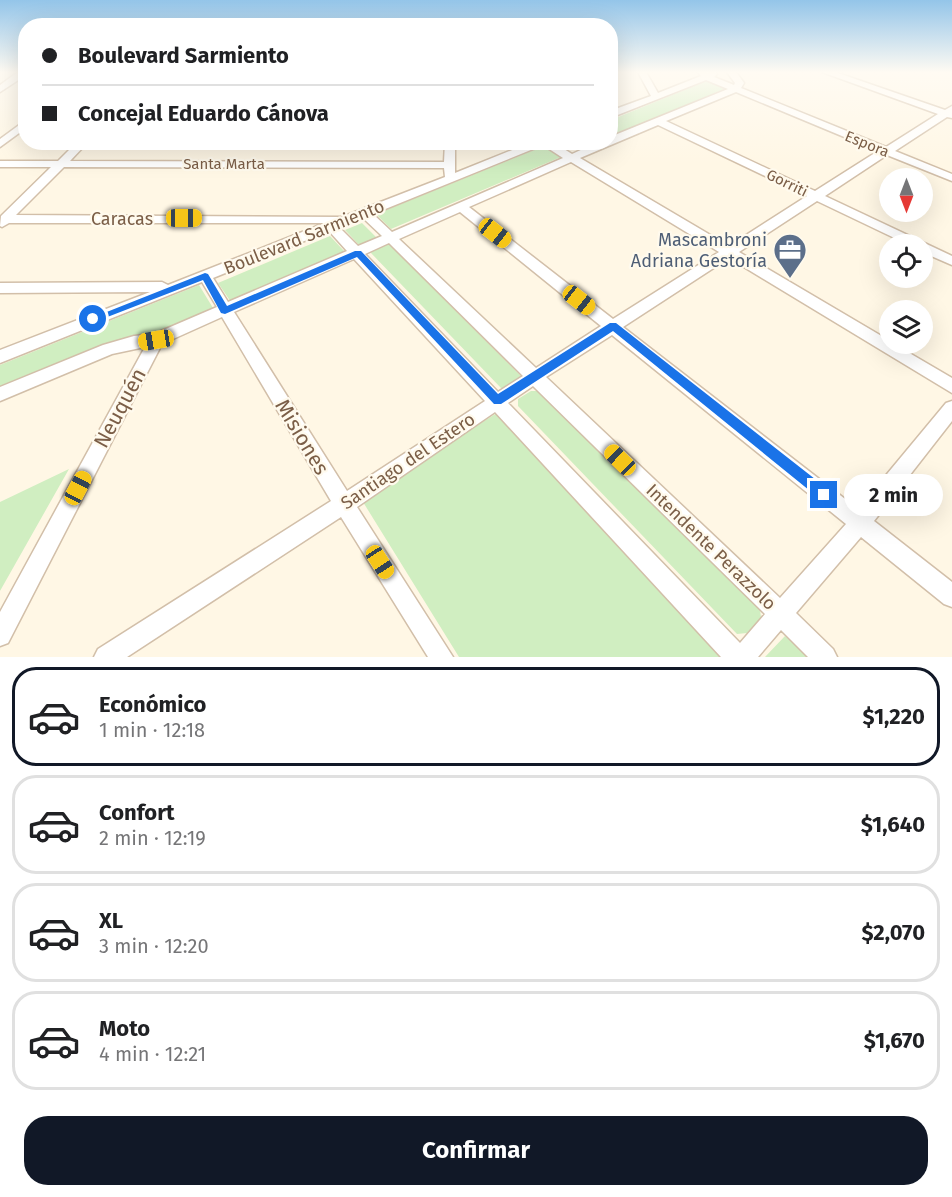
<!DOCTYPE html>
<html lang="es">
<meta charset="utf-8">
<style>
:root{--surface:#fff;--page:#f2f2f2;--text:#202124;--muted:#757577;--line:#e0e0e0;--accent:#111827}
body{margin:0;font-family:"Fira Sans",sans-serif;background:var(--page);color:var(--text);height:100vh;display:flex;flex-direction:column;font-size:22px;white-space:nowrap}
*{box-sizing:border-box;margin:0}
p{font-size:20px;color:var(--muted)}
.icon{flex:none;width:33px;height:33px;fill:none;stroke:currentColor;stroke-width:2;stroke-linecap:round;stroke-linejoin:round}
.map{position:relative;height:657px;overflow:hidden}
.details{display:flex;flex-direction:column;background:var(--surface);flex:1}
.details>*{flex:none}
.hud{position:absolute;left:18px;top:18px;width:600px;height:132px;border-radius:24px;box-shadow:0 6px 24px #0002;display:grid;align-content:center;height:132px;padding:0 24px;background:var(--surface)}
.needle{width:39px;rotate:180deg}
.tools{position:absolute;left:879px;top:168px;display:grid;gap:12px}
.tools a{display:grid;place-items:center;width:54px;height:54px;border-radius:50%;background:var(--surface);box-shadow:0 6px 24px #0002;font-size:30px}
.end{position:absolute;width:27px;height:27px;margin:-14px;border:8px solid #1a73e8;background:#fff;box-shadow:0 0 0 3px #fff}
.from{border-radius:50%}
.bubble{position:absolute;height:42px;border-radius:21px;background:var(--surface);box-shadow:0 6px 24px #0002;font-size:20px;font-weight:700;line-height:42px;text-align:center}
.car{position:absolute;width:18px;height:36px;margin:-18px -9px;border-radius:8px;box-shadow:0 0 4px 2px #0007;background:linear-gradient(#f5c518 24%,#345 0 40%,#f5c518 0 76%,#345 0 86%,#f5c518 0)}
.hud b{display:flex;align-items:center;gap:21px;height:57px;font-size:22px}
.hud b+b{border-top:2px solid var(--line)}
.hud i{width:15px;height:15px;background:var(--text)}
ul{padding:10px 0 0;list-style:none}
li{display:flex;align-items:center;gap:18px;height:99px;margin:0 12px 9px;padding:0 12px;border:3px solid var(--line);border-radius:24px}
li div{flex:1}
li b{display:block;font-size:22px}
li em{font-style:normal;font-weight:700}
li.selected{border-color:var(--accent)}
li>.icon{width:54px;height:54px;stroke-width:1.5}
.cta{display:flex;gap:12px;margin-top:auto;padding:12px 24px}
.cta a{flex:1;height:69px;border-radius:24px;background:var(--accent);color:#fff;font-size:24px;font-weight:700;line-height:69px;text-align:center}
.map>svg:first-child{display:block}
</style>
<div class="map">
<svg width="952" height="657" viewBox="0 0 952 657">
<rect width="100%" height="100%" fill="#fff7e5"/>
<path fill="#d0eec1" d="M709 80 727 88 611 136V120Z
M544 146 561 157 391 229 376 214Z
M362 223 377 238 360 246 345 230Z
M330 236 345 252 231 302 218 283Z
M385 244 390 245 523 378 505 389 501 388 371 253 372 250Z
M199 285 213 308 151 335 0 390V365Z
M531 391H539L760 609 761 618 747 633 737 634 518 406V399Z
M497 413 723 657H459L363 502 368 494Z
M69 469 0 591V502Z
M785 636 809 657H765Z"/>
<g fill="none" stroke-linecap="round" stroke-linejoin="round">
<defs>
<path id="minor" d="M18 72H26V75L0 92V85Z
M638 72H646L658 93 701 76 698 72H716L717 74 714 77 734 85 735 83 727 72H736L744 83 741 88 886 147 938 114 822 72H835L945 110 952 106V118L947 117 895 151 952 174V181L887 155 825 196 952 256V265L922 252V244H907L817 201 739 252 890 341V344H894L952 378V393L729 258 623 327 858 509 946 403 952 401V421L874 521 952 582V607L944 604 861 537 796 613 833 649 837 657H808L781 630 758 657H721L495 412 357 507 453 657H428L341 517 127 657H94L98 649 331 501 222 317 162 344 8 643 0 646V612L145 347 112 354 0 401V387L103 345 134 336 154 334 217 307 202 282 0 363V350L150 292 0 293V283L162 282 168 285 325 223H9L2 227 0 226 1 216 51 167H0V161H58L77 142H88L70 161 444 162 445 142H455V173L532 142H553L572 154 598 142H610V137L728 89 706 80 610 118V111L651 96ZM736 92 878 151 815 191 666 121ZM658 125 807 196 729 246 580 158ZM543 145 563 158 392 232 373 214ZM571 162 719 252 613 319 469 207ZM64 167 444 168 445 177 342 217 16 215ZM460 212 601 326 536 368 399 239ZM363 218 382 236 358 246 339 227ZM329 231 347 251 228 302 213 278ZM389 243 523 376 498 392 365 254ZM354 259 485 401 347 491 234 312ZM612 335 846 524 780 598 546 377ZM533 386 765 614 740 643 508 403Z
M26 120V128L0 147V139Z"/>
</defs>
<use href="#minor" stroke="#d2bfa9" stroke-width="3"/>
<use href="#minor" fill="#fff" fill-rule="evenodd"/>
</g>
<linearGradient id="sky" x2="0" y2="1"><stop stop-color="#94c5e9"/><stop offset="0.44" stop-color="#fffbf3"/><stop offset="1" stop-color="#fffbf3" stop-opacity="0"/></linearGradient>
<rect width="952" height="164" fill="url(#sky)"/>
<path fill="#1a73e8" d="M355 251H361L498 394 610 323H616L829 490 831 495 829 499H820L613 331 501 404H494L357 257 225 314 221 313 203 280 97 321H90L89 319 205 273 208 274 227 306Z"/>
<defs>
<symbol id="office-pin" viewBox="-11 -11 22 30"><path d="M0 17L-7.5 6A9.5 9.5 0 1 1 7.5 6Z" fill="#5c6f8a" stroke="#fffaed"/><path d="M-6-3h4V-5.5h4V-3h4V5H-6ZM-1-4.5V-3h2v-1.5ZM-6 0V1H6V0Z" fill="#fff"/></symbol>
</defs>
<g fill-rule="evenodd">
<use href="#office-pin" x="771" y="231" width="38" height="52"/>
</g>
<g text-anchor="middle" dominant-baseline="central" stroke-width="4.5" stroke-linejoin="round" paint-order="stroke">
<g font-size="15" fill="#7b5e47" stroke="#fffaed">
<text transform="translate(867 144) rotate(22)">Espora</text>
<text x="224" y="164">Santa Marta</text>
<text transform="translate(787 183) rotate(26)">Gorriti</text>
</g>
<g font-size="18" fill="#7b5e47" stroke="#fffaed">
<text x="122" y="219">Caracas</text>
<text transform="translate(304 237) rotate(-22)">Boulevard Sarmiento</text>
<text transform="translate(408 461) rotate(-34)">Santiago del Estero</text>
<text transform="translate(711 547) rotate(44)">Intendente Perazzolo</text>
</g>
<g font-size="18" fill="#4e5e75" stroke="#fffaed" text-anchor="end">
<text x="767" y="240">Mascambroni<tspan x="767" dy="21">Adriana Gestoría</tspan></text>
</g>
<g font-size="21" fill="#7b5e47" stroke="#fffaed">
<text transform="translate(120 408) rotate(-62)">Neuquén</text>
<text transform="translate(302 437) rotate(59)">Misiones</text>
</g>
</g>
</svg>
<div class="tools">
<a><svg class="needle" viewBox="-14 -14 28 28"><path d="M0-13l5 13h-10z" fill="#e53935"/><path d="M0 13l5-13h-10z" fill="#757577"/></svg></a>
<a><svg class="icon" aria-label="locate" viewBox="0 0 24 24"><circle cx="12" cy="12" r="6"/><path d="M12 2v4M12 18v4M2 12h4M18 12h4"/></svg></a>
<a><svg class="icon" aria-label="layers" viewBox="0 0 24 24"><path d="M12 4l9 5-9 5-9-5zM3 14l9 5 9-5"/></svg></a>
</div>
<i class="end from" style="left:93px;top:319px"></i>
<i class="end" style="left:824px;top:495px"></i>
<div class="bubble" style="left:844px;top:474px;width:99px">2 min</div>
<i class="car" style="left:184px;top:218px;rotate:90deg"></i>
<i class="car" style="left:495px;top:233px;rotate:128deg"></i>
<i class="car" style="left:579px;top:300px;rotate:128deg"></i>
<i class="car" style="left:156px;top:340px;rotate:261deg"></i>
<i class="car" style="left:620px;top:460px;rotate:314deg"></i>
<i class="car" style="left:78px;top:488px;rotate:28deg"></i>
<i class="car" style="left:380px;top:562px;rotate:147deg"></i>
<div class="hud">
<b><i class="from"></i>Boulevard Sarmiento</b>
<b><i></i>Concejal Eduardo Cánova</b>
</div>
</div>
<section class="details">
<ul>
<li class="selected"><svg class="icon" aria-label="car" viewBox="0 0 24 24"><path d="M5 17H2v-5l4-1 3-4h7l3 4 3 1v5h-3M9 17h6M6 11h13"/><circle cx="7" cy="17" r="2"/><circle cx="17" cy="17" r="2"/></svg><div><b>Económico</b><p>1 min · 12:18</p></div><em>$1,220</em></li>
<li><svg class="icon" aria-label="car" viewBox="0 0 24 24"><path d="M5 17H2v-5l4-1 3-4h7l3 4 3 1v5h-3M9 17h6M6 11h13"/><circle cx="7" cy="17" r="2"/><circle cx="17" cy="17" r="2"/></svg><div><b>Confort</b><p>2 min · 12:19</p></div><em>$1,640</em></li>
<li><svg class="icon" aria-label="car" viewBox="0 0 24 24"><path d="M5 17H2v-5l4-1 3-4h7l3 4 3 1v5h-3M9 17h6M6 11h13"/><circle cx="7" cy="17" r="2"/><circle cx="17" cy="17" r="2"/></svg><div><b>XL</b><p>3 min · 12:20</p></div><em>$2,070</em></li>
<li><svg class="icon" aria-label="car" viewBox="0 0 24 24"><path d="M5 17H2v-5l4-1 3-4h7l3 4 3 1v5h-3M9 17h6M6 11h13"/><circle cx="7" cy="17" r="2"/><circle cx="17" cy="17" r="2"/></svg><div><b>Moto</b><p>4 min · 12:21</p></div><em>$1,670</em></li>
</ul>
<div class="cta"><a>Confirmar</a></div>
</section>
